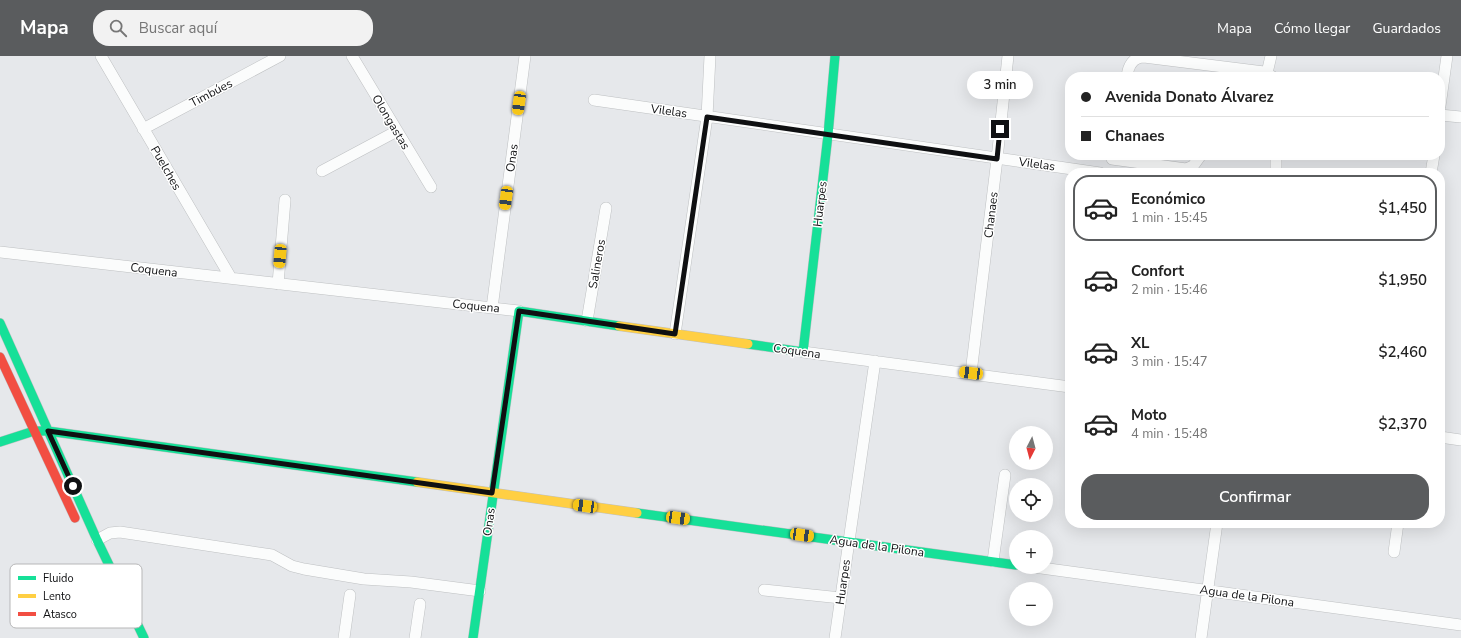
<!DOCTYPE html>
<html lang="es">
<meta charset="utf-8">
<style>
:root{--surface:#fff;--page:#f2f2f2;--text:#222;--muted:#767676;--line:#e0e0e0;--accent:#5a5c5e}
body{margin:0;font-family:"Nunito Sans",sans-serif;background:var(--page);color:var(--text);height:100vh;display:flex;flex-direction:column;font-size:15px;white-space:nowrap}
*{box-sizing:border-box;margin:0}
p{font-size:13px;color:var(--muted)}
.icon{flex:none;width:22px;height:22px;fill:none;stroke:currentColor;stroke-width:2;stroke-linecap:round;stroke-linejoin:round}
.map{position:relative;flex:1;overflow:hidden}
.panel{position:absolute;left:1065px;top:112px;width:380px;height:360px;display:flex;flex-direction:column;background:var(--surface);border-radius:16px;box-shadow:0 4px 16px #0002}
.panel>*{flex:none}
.top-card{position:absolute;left:1065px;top:16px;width:380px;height:88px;border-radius:16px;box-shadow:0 4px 16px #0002;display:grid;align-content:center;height:88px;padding:0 16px;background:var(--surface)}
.needle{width:26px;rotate:186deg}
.controls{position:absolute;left:1009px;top:370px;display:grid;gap:8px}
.controls a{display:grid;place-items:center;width:44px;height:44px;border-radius:50%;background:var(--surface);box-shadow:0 4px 16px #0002;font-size:20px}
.end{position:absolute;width:18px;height:18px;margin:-9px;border:5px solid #0f1012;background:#fff;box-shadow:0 0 0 2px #fff}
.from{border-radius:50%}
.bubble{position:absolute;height:28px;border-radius:14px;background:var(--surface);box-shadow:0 4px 16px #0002;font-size:13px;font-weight:600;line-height:28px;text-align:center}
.car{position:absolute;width:12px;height:24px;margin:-12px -6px;border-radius:5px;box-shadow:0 0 3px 1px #0007;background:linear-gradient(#f5c518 24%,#345 0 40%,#f5c518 0 76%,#345 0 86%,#f5c518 0)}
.top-card b{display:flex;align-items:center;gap:14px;height:38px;font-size:15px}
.top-card b+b{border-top:1px solid var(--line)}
.top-card i{width:10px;height:10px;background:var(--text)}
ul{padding:7px 0 0;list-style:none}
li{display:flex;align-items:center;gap:12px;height:66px;margin:0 8px 6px;padding:0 8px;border:2px solid transparent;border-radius:16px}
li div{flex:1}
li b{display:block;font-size:15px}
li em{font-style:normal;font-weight:600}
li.on{border-color:var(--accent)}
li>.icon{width:36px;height:36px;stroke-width:1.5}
.button{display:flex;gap:8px;margin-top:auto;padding:8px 16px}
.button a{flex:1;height:46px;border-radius:16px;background:var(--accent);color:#fff;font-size:16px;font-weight:600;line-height:46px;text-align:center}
header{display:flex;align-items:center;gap:24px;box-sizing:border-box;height:56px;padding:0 20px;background:var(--accent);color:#fff}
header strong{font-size:19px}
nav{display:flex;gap:22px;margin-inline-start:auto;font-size:14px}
.search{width:280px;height:36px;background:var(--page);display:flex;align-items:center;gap:10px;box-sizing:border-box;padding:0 14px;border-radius:16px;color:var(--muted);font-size:15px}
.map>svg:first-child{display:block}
</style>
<header>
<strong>Mapa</strong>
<div class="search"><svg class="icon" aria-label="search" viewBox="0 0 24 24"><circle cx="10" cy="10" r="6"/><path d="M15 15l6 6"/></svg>Buscar aquí</div>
<nav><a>Mapa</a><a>Cómo llegar</a><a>Guardados</a></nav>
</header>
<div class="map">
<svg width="1461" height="582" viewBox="0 0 1461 582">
<rect width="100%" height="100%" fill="#e6e8eb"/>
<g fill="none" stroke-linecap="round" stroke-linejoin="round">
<defs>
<path id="street" d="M101 0 231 222
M352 0 431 131
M1267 17 1271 0
M1127 21C1128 10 1133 1 1144 1L1264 16 1273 21
M594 44 1100 117
M1440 50 1447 0
M1440 59 1461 61
M143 73 280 0
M1112 103 1186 113 1193 110 1201 99
M322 115 397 75
M1276 117V99
M1431 117 1434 99
M0 196 519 255
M278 228 285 144
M492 252 525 0
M587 265 606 152
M675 278 707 61 710 0
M803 296 1070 331
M971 317 997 103 1008 0
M1440 381 1461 384
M97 484 110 477 120 476 272 499 292 510 304 513 364 523 411 526 480 535
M1394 496 1398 467
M993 505 1005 419
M1034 511 1461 569
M764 534 841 542
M344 582 350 539
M415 582 420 548
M835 582 875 305
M1201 582 1217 467"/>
<path id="fast" d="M0 267 97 484 144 582
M748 288 803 296 828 79 835 0
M0 386 34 375H48L417 426
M637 457 1016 509
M473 582 519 255 619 270"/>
<path id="slow" d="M619 270 748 288
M417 426 637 457"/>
<path id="jam" d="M0 301 75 462"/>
</defs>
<use href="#street" stroke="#bec0c2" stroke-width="12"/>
<use href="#fast" stroke="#bec0c2" stroke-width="10"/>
<use href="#slow" stroke="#bec0c2" stroke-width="10"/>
<use href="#jam" stroke="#bec0c2" stroke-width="10"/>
<use href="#street" stroke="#fbfcfc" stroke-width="11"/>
<use href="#fast" stroke="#16e098" stroke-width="9"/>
<use href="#slow" stroke="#ffcf43" stroke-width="9"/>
<use href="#jam" stroke="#f24e42" stroke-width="9"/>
</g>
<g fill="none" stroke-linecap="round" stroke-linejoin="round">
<path stroke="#0f1012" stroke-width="5" d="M73 430 48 375 492 437 519 255 675 278 707 61 997 103 1000 73"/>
</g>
<g text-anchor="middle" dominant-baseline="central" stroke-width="3" stroke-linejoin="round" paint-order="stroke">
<g font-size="12" fill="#0f1012" stroke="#fff">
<text transform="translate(211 37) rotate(-28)">Timbúes</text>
<text transform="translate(669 55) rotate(8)">Vilelas</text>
<text transform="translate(391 66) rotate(59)">Olongastas</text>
<text transform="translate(512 102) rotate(-82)">Onas</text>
<text transform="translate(1037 108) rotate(8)">Vilelas</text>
<text transform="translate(166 112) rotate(60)">Puelches</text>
<text transform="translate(820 148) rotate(-83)">Huarpes</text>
<text transform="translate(991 159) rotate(-83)">Chanaes</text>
<text transform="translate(597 208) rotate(-80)">Salineros</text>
<text transform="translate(154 214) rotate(7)">Coquena</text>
<text transform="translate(476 250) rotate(6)">Coquena</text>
<text transform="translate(797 295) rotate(8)">Coquena</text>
<text transform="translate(489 466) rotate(-82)">Onas</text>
<text transform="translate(877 490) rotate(8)">Agua de la Pilona</text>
<text transform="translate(843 526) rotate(-82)">Huarpes</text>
<text transform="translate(1247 540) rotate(8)">Agua de la Pilona</text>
</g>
</g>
<rect x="10" y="508" width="132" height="64" rx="6" fill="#fff" stroke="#b7b7b8" stroke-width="1"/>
<rect x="18" y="520" width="18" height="4" fill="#16e098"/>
<rect x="18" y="538" width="18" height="4" fill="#ffcf43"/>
<rect x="18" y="556" width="18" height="4" fill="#f24e42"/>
<g font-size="11" fill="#0f1012">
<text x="43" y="526">Fluido</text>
<text x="43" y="544">Lento</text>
<text x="43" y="562">Atasco</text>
</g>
</svg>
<div class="controls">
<a><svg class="needle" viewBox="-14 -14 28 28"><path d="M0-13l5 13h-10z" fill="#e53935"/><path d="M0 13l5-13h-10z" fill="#767676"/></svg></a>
<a><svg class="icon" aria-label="locate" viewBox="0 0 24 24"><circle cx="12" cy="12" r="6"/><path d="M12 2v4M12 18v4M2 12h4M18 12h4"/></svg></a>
<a>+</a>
<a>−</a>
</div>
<i class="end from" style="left:73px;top:430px"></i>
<i class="end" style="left:1000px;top:73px"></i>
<div class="bubble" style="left:967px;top:15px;width:66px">3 min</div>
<i class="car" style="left:519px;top:47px;rotate:188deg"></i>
<i class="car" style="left:506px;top:142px;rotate:188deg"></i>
<i class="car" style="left:280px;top:200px;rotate:185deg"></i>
<i class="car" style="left:971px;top:317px;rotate:277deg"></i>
<i class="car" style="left:585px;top:450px;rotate:278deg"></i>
<i class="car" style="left:678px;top:462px;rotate:98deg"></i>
<i class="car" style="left:802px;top:479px;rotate:98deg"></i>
<div class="top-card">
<b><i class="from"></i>Avenida Donato Álvarez</b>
<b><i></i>Chanaes</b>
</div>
<section class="panel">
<ul>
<li class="on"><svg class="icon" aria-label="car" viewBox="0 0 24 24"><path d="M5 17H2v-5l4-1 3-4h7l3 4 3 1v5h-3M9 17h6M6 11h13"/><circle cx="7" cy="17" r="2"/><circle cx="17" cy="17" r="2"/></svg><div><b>Económico</b><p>1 min · 15:45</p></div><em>$1,450</em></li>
<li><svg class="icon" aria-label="car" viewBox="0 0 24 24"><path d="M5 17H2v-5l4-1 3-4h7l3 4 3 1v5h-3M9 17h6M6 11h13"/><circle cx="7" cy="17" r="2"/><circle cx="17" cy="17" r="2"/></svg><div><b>Confort</b><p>2 min · 15:46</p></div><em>$1,950</em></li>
<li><svg class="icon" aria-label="car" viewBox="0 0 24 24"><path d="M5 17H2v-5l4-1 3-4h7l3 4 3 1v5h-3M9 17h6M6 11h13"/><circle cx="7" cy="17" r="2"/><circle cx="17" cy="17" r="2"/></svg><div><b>XL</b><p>3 min · 15:47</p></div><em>$2,460</em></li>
<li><svg class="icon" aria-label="car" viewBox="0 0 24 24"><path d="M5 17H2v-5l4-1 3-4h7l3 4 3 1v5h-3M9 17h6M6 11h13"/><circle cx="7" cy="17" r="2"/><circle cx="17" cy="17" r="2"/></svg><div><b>Moto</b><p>4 min · 15:48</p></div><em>$2,370</em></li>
</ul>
<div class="button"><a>Confirmar</a></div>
</section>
</div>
